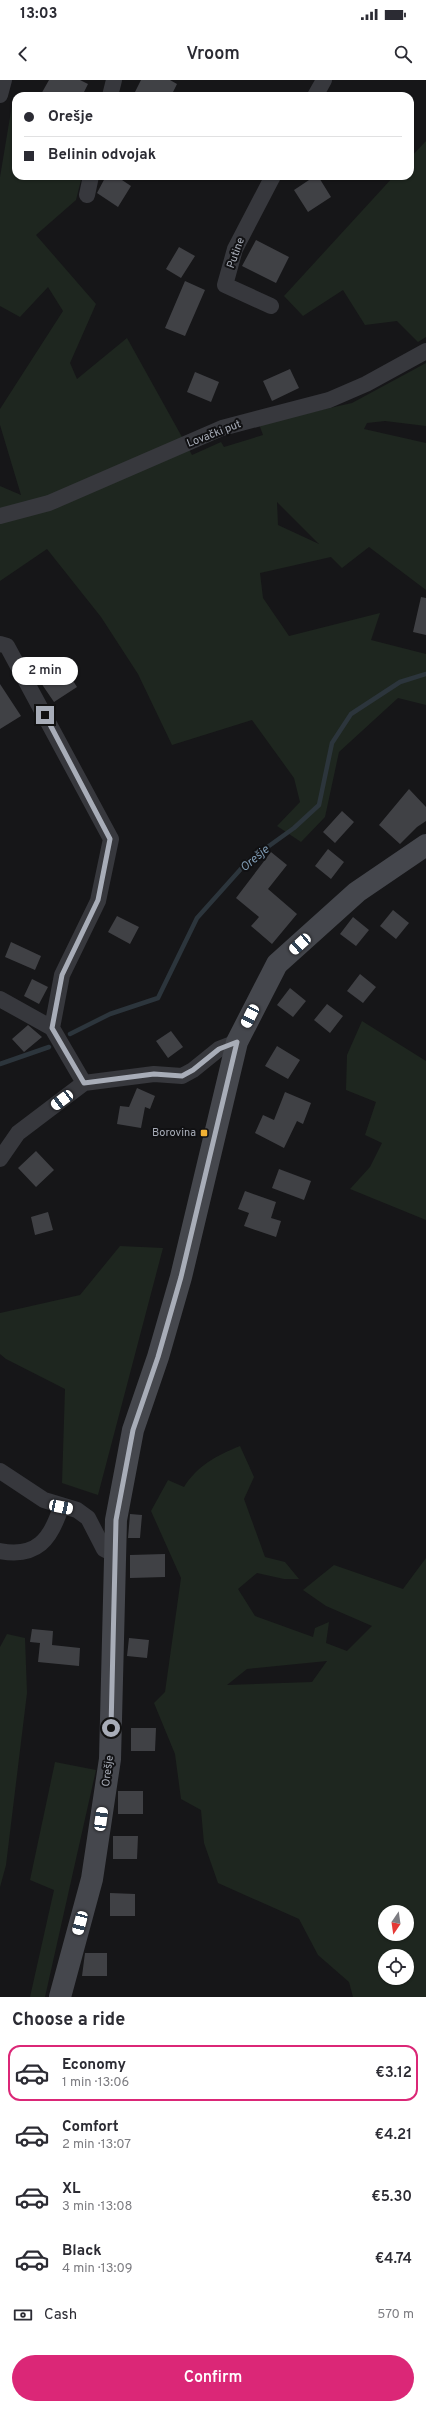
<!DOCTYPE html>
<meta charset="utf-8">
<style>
:root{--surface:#fff;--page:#f7f7f7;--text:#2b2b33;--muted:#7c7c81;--line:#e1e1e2;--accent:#db2777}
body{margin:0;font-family:Overpass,sans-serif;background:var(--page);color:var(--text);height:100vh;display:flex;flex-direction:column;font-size:15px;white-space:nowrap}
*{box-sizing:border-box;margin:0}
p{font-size:13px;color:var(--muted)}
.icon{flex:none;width:22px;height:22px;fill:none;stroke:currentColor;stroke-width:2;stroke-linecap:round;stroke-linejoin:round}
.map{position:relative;height:1917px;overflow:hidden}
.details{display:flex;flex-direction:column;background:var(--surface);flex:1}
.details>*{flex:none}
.banner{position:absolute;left:12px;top:12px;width:402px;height:88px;border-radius:12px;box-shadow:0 1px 3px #0004;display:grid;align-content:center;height:88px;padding:0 12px;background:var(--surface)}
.needle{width:26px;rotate:193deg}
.buttons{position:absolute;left:378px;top:1825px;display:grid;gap:8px}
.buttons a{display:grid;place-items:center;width:36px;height:36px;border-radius:50%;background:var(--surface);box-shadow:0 1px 3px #0004;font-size:20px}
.end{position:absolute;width:18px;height:18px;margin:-9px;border:5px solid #a8adb8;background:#111;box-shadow:0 0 0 2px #111}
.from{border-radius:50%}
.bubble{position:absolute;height:28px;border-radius:14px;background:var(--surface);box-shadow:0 1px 3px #0004;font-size:13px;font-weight:600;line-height:28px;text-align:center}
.car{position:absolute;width:12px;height:24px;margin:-12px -6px;border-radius:5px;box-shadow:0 0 3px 1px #0007;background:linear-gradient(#fff 24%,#345 0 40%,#fff 0 76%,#345 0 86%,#fff 0)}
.banner b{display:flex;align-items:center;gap:14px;height:38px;font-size:15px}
.banner b+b{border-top:1px solid var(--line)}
.banner i{width:10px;height:10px;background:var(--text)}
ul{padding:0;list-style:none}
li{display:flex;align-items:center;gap:12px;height:56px;margin:0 8px 6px;padding:0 4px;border:2px solid transparent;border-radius:12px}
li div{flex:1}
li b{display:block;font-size:15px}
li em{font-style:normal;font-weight:600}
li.current{border-color:var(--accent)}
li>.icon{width:36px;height:36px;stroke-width:1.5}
h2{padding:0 12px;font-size:18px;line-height:48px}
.pay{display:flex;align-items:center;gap:10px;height:44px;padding:0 12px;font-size:15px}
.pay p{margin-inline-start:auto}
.button{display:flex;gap:8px;margin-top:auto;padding:8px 12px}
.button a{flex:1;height:46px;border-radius:24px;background:var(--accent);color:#fff;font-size:16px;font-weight:600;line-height:46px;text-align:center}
.status{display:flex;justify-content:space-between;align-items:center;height:28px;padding:0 20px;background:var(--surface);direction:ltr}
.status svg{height:11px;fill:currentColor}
header{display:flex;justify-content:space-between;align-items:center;height:52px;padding:0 12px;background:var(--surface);font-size:18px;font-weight:600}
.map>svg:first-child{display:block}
</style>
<div class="status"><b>13:03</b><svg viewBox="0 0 49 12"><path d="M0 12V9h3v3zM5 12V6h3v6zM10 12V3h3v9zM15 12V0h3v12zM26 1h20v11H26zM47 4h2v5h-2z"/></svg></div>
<header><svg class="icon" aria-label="back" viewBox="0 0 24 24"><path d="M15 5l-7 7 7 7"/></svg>Vroom<svg class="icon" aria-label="search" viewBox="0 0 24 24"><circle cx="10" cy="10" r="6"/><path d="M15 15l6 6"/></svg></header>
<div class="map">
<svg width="426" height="1917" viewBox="0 0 426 1917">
<rect width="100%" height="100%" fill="#161618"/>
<path fill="#1e261f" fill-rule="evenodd" d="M12 25 16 26V96H82L76 120 36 155 96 224 70 283 77 299 127 258 192 375 221 362 224 367 263 355 259 344 352 323 426 283V346L385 341 367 343 364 349 426 363V510L369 467 342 488 331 477 260 493 263 518 289 556 380 533 371 560 426 574V625L398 618 339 672 325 737 301 762 277 746 300 722 294 698 252 640 172 665 138 594 101 537 47 469 0 501V406L21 415 0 345V329L63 231 48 207 20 237 0 226V97ZM277 422 319 464 278 445Z
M426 61V257L418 262 397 241 365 245 343 210 303 236 284 216 394 96H410V78Z
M362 941 426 981V1140L350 1109 370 1087 382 1063 365 1055 376 1022 346 1010 347 975Z
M120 1166 163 1168 98 1415 62 1403 65 1309 6 1279 0 1274V1233L80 1215Z
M240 1366 254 1397 244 1419 265 1477 285 1482 299 1499H284L257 1493 238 1509 255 1536 313 1557 315 1548 329 1542 326 1563 347 1571 372 1546 326 1526 303 1510 334 1485 403 1509 426 1478V1917H353L349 1902 318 1875 299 1839 218 1803 204 1763 201 1730 181 1719 175 1674 154 1623 165 1612 181 1498 151 1431 168 1400 184 1407C198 1385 216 1376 240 1366ZM327 1581 312 1602 227 1605 247 1589ZM385 1832H407V1854H385ZM385 1876H407V1898H385Z
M7 1554 25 1558 27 1613 6 1785 0 1807V1567Z
M55 1682 96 1690 45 1917H30L54 1810 30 1800Z"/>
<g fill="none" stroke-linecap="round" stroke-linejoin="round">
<path stroke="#2c353c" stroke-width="4.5" d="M70 954 110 934 158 918 197 838 248 781 294 748 319 725 332 663 351 634 400 602 426 594
M0 984 49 967"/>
</g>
<path fill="#404145" d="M49 0H80L88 4 82 16H40Z
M141 0H170L177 4 171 16H133Z
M106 96H116L131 106 118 127 97 113Z
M315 96H318L331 117 308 132 294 110Z
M256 160 289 177 276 203 242 186Z
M179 167 195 176 181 198 166 189Z
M185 201 205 210 185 256 165 248Z
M290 289 299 308 272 321 263 301Z
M195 292 219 302 211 322 187 312Z
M421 517 426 518V555L413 552Z
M63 585 77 607 54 622 39 600Z
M0 604 21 636 0 649Z
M409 709 426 727V741L417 747 400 764 379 745Z
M342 731 354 742 335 763 323 752Z
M328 769 344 782 331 799 315 786Z
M271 772 287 785 268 809 297 834 272 864 251 846 259 837 236 818Z
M393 830 409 843 396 859 380 846Z
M117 836 139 847 130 864 108 852Z
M353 837 369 850 356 866 340 854Z
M11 862 41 876 35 890 5 877Z
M360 894 376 907 363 923 347 911Z
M32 899 48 907 39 924 24 916Z
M290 908 306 921 293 937 277 925Z
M327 924 343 936 330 953 314 940Z
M28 945 42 957 24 972 12 959Z
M171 951 183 967 168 978 156 961Z
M277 966 300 980 288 999 265 986Z
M137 1008 155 1016 150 1029 145 1027 141 1048 117 1044 120 1026 129 1027Z
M285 1012 311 1023 303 1044 297 1041 284 1068 255 1053 263 1035 274 1040Z
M36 1071 54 1090 36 1107 18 1088Z
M279 1089 311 1101 304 1120 272 1108Z
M245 1111 276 1122 271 1138 281 1141 276 1157 244 1146 249 1133 238 1129Z
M48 1132 53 1150 35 1155 31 1137Z
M130 1434 142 1435 140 1458H128Z
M165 1474V1497L130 1498V1475Z
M32 1549 53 1551 52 1565 80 1568 79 1586 38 1582 40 1563 30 1562Z
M129 1558 149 1560 147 1578 127 1576Z
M131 1648H156L155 1671H131Z
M118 1711H143V1734H118Z
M113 1756H138L137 1779H113Z
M110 1813 135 1814V1836H110Z
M85 1873H107V1896H82Z"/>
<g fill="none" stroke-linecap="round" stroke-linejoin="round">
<path stroke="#37383d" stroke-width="16" d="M0 15 4 0
M110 16 114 0
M315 16 324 0
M87 115 91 96
M271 226 225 205 235 169 273 96
M0 436 49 423 222 348 329 320 366 304 426 271
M0 564 7 566 111 759 98 821 62 895 52 948
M0 919 52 948 84 1003
M0 1079 18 1053 84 1003 154 994 182 996 193 990 219 969 237 962
M0 1391 44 1420 77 1430 88 1438 104 1469 114 1474
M0 1471C37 1478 51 1459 61 1427"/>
<path stroke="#45474d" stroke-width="22" d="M60 1917 92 1799 110 1679 116 1440 133 1350 158 1277 181 1197 237 962 277 884 357 812 426 765"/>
</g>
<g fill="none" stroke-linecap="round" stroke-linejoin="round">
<path stroke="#a8adb8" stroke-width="5" d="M45 635 110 759 98 820 62 895 52 948 84 1003 154 994 182 996 193 990 219 969 237 962 181 1197 158 1277 133 1350 116 1440 111 1648"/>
</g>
<rect fill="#f2b134" stroke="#111113" stroke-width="1.5" x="200" y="1049" width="8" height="8" rx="2"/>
<g text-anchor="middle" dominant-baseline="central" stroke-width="4" stroke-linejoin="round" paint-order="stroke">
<g font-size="11" fill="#a8adb8" stroke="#111113">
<text transform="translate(236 173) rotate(-70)">Putine</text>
<text transform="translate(214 354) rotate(-21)">Lovački put</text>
<text transform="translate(108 1691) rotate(-83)">Orešje</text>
</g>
<g font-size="11" fill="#a8adb8" stroke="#111113" text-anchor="end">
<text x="196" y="1053">Borovina</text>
</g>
<g font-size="12" font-style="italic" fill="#7f9bb3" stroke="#111113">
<text transform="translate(255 779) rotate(-40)">Orešje</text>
</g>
</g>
</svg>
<div class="buttons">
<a><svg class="needle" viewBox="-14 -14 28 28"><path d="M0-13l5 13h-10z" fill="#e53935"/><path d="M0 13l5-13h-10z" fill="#7c7c81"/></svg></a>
<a><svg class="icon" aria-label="locate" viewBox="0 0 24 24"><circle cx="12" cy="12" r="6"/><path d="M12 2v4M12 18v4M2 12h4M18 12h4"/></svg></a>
</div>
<i class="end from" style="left:111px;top:1648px"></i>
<i class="end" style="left:45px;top:635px"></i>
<div class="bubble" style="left:12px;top:577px;width:66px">2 min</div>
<i class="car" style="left:300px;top:864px;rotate:228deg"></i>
<i class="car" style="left:250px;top:936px;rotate:207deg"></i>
<i class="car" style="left:62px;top:1020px;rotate:233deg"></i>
<i class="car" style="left:61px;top:1427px;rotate:102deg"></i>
<i class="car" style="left:101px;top:1739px;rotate:8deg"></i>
<i class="car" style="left:80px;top:1843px;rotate:195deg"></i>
<div class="banner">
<b><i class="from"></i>Orešje</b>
<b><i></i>Belinin odvojak</b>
</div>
</div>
<section class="details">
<h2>Choose a ride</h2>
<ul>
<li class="current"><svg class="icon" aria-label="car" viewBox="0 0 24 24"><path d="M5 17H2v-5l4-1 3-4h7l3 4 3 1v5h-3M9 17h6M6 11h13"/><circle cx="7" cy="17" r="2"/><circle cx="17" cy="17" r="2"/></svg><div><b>Economy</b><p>1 min · 13:06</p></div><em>€3.12</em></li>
<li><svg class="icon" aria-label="car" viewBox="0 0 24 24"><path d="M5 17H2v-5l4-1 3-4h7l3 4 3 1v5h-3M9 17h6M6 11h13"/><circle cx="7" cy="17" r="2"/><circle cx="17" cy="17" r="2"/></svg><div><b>Comfort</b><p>2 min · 13:07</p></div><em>€4.21</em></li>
<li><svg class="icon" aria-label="car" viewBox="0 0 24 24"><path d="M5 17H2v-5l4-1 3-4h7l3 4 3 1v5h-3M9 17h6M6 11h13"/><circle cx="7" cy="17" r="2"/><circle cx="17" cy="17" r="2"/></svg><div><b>XL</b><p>3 min · 13:08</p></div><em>€5.30</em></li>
<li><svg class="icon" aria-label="car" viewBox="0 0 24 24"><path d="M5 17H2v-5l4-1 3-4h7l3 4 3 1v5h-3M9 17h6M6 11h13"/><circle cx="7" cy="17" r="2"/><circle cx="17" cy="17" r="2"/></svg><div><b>Black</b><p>4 min · 13:09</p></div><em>€4.74</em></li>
</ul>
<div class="pay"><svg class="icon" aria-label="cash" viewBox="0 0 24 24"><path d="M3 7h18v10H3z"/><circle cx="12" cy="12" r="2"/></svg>Cash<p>570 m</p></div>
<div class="button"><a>Confirm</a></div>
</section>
